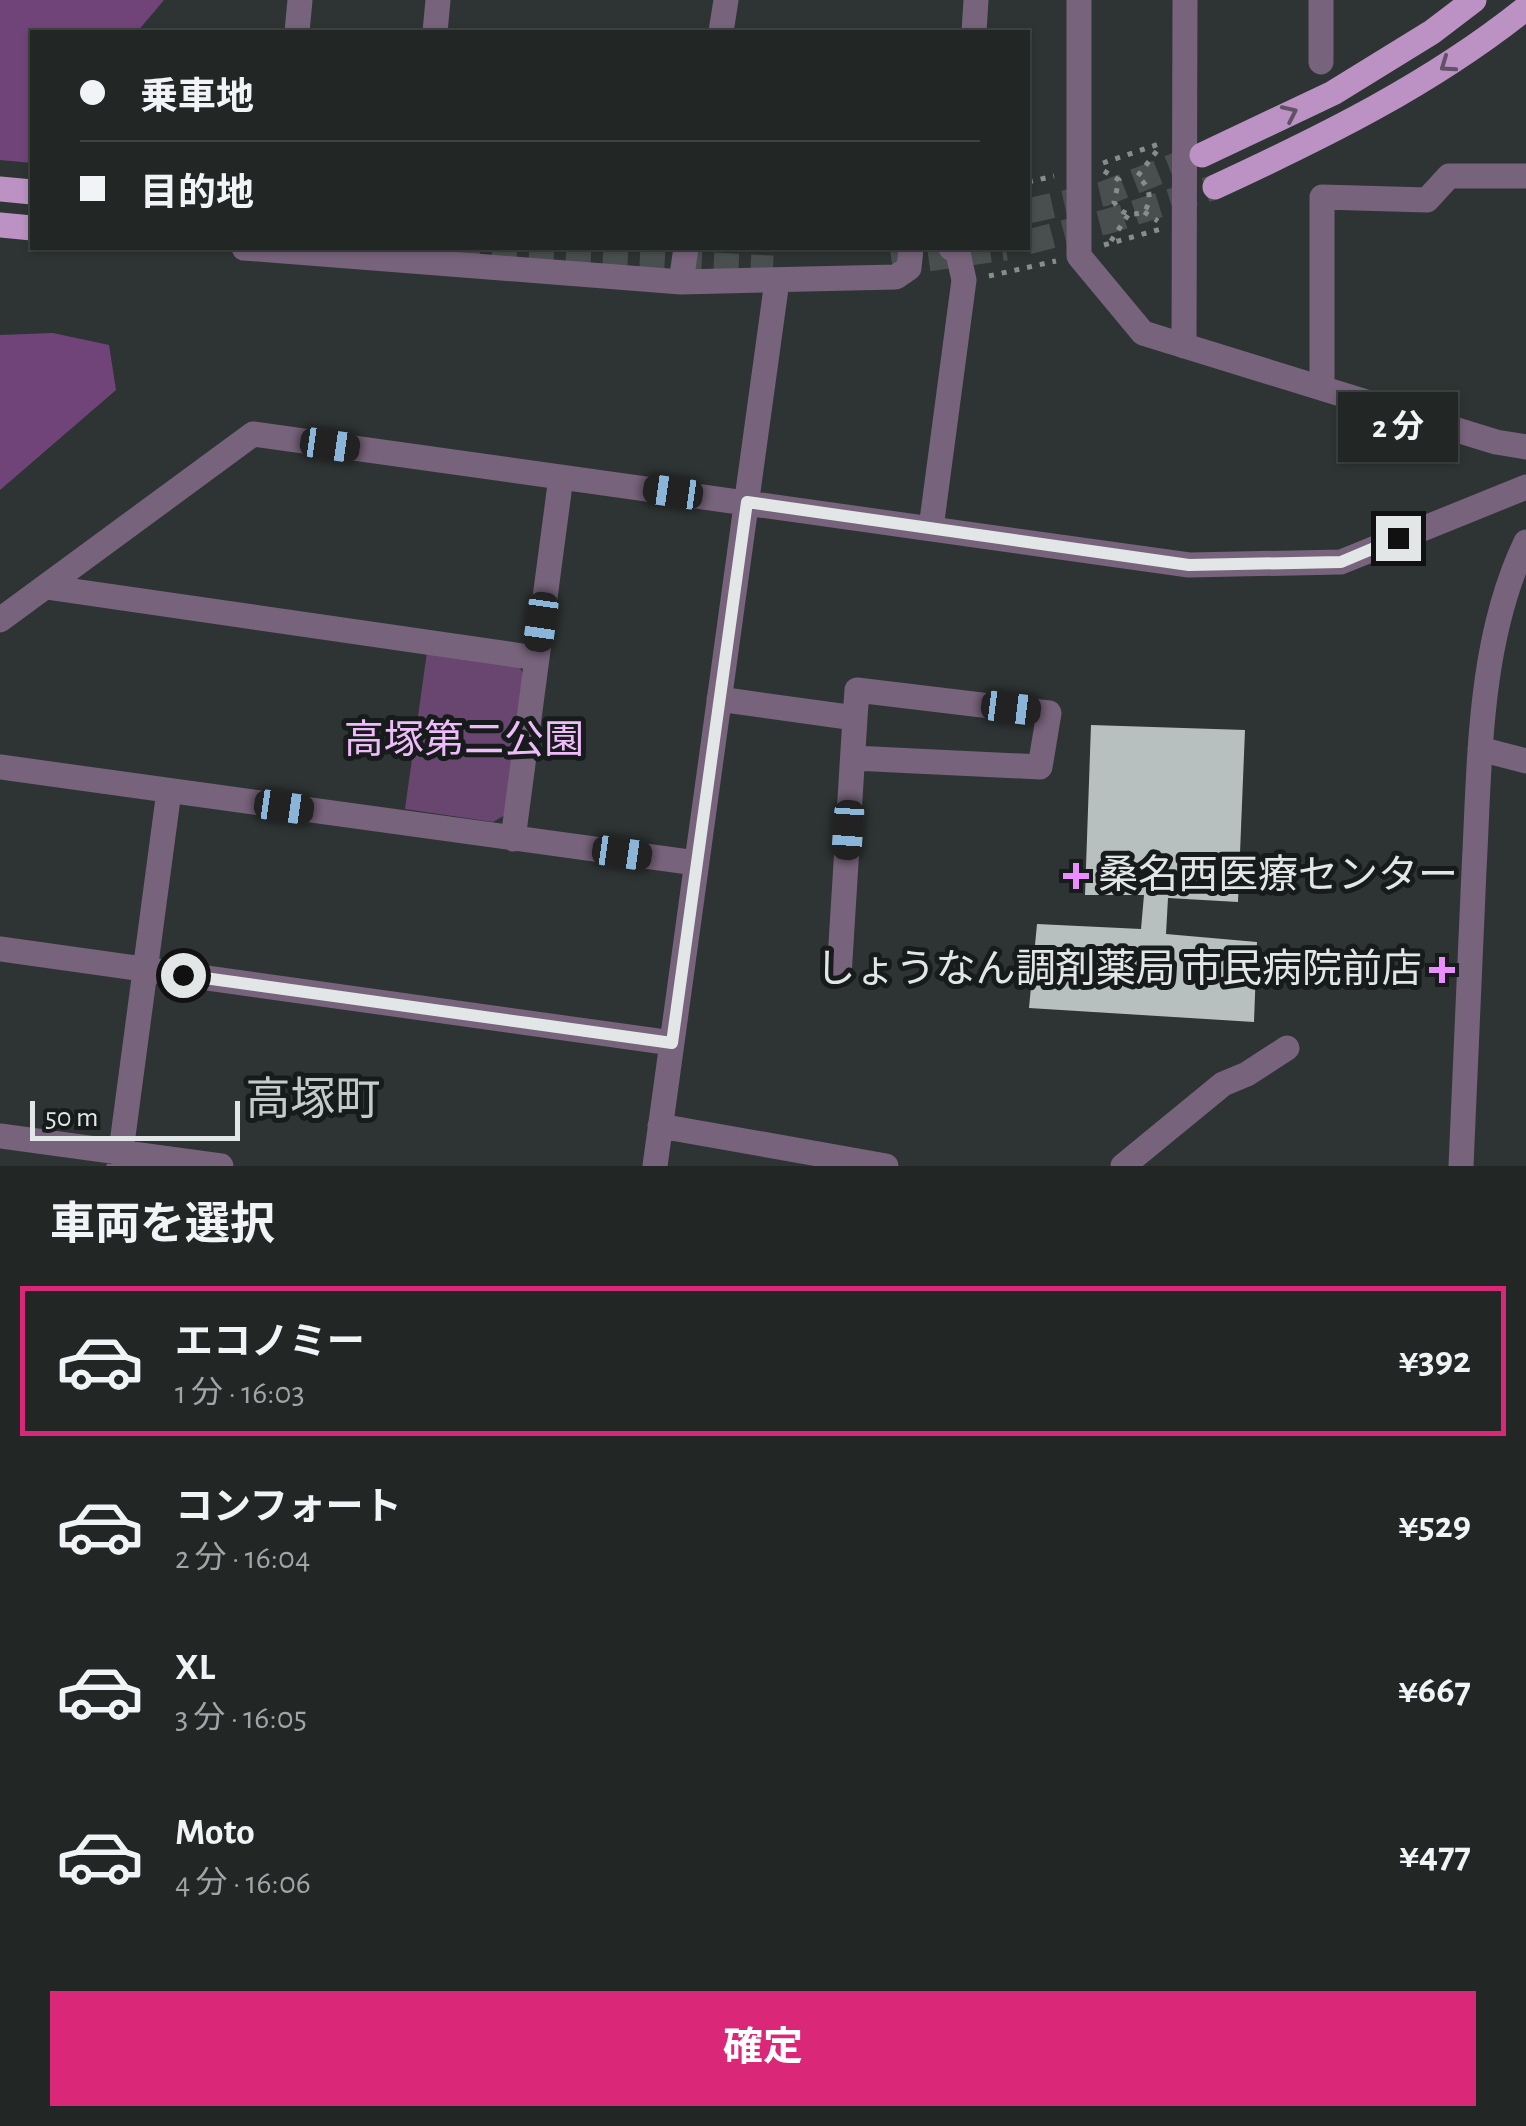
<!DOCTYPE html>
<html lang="ja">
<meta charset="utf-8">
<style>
:root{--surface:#222726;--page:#2e3332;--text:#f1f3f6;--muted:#a2a5a7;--line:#3f4443;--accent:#db2777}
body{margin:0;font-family:"Alegreya Sans","Noto Sans JP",sans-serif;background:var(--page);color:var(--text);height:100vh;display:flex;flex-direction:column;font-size:38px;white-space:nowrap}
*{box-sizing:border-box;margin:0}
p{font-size:32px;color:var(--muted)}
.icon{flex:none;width:55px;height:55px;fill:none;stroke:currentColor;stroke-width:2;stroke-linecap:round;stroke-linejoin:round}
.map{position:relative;height:1166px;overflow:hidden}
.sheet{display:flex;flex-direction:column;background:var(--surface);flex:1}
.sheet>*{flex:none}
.guide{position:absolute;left:30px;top:30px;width:1000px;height:220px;border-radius:0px;box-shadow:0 2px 8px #0004,0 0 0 2px var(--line);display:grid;align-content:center;height:220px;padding:0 50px;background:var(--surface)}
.scale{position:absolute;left:30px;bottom:25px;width:210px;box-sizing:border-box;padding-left:10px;border:5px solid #e2e6e6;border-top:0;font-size:28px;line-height:35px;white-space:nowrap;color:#e2e6e6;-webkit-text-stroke:8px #181b1b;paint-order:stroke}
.end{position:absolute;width:45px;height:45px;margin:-22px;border:12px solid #e2e6e6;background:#111;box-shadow:0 0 0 5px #111}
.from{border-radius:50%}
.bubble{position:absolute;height:70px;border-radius:0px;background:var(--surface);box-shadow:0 2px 8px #0004,0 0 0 2px var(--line);font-size:32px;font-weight:700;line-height:70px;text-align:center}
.car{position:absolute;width:30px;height:60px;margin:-30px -15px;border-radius:12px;box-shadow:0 0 8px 2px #0007;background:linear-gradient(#222 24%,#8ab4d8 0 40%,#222 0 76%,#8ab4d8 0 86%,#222 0)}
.guide b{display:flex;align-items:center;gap:35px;height:95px;font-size:38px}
.guide b+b{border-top:2px solid var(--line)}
.guide i{width:25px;height:25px;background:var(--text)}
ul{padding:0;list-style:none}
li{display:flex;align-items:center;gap:30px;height:150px;margin:0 20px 15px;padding:0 30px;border:5px solid transparent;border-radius:0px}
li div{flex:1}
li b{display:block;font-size:38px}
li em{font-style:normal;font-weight:700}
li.on{border-color:var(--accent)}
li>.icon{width:90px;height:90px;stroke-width:1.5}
h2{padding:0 50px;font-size:45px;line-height:120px}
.cta{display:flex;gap:20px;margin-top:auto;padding:20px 50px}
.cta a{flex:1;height:115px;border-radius:0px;background:var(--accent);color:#fff;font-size:40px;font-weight:700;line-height:115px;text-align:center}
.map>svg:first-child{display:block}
</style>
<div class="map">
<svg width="1526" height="1166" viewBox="0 0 1526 1166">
<rect width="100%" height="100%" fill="#2e3433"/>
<path fill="#694670" d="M427 652 516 662 523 673 505 815 493 822 405 809Z"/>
<path fill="#704479" d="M0 0H164L137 32H32V163L0 160Z
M53 333 109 345 116 390 0 490V335Z"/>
<path fill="#b8bfbf" d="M1091 725 1245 730 1238 902 1168 898 1166 934 1257 942 1254 1022 1029 1008 1037 924 1141 929 1144 895H1085Z"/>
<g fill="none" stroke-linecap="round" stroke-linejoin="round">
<path stroke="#494f4e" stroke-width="25" stroke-dasharray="25 12" stroke-linecap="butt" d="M1028 211 1103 194 1202 155
M1028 242 1109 221 1215 187
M418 250 773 268
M892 264 1006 248"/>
<path stroke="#888d8c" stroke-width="5" stroke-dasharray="5 8" stroke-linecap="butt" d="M1103 163 1159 144
M1104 171 1119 180 1114 202C1122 215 1130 216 1144 212 1153 200 1150 185 1137 177L1159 148
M1028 182 1054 176
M1144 212 1158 221
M1111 241 1128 215
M1104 245 1161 229
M989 276 1056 261"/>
<path stroke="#77637b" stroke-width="25" d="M1079 0V256L1143 333 1496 442 1526 447
M297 32 300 0
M435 32 438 0
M721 32 726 0
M974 32 976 0
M1321 62V0
M244 248 681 282 896 277 909 268 911 248
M681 282 686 248
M1184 346 1185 0
M1322 388V197L1427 200 1449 176H1526
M931 528 964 280 958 253 951 248
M46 587 536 658
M0 620 253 434 1189 565 1341 562 1526 487
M719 699 855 718 857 690 1049 713 1040 767 853 758
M1480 749 1526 761
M0 767 696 863
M513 839 561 477
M0 949 672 1043
M839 976 855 718
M660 1126 886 1166
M0 1136 221 1166
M119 1166 169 791
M655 1166 777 281
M1123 1166 1223 1084 1247 1074 1287 1048
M1461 1166C1465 1067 1470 969 1474 870 1480 761 1478 642 1526 542"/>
<path stroke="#bb92c3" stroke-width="25" d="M1202 155 1333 93 1432 32 1474 0
M1215 187C1325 136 1431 84 1526 8
M0 189 32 192
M0 225 32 228"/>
</g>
<defs><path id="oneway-chevron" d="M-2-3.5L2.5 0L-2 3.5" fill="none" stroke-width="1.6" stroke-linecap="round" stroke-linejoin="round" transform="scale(2.5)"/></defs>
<g stroke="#615167">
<use href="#oneway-chevron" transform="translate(1447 65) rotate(145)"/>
<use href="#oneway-chevron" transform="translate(1290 113) rotate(-25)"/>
</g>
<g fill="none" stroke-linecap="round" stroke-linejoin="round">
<path stroke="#e2e6e6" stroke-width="12" d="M183 975 672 1043 747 502 1189 565 1341 562 1398 538"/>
</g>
<g fill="#ea8dfd" stroke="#181b1b" stroke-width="4">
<path d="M1071 861h10v10h10v10h-10v10h-10v-10h-10v-10h10z"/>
<path d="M1437 955h10v10h10v10h-10v10h-10v-10h-10v-10h10z"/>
</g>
<g text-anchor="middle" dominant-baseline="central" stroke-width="10" stroke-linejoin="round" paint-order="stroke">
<g font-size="40" fill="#efbbfa" stroke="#181b1b">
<text x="464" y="741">高塚第二公園</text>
</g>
<g font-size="40" fill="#e2e6e6" stroke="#181b1b" text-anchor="start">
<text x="1098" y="876">桑名西医療センター</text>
<text x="1422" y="970" text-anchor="end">しょうなん調剤薬局 市民病院前店</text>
</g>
<g font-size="45" fill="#c4cbcb" stroke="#181b1b">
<text x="313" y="1100">高塚町</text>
</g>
</g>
</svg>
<div class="scale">50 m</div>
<i class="end from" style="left:183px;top:975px"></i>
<i class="end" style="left:1398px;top:538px"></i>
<div class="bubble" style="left:1338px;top:392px;width:120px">2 分</div>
<i class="car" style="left:330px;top:445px;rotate:98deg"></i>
<i class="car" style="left:673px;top:492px;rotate:278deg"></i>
<i class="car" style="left:541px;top:622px;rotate:188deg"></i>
<i class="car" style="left:1011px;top:708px;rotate:97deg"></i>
<i class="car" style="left:284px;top:807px;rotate:98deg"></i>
<i class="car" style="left:848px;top:830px;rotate:184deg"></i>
<i class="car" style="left:622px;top:853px;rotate:98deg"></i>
<div class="guide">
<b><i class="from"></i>乗車地</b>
<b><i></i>目的地</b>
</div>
</div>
<section class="sheet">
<h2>車両を選択</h2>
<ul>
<li class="on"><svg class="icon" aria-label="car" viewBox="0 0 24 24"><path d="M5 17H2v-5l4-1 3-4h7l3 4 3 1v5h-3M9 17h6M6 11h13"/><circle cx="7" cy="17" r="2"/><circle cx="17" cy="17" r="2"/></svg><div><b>エコノミー</b><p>1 分 · 16:03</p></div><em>¥392</em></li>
<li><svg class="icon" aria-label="car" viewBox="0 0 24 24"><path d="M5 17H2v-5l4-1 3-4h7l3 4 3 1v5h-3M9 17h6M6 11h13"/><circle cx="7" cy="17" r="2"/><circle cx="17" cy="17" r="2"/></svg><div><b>コンフォート</b><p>2 分 · 16:04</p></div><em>¥529</em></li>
<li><svg class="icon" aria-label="car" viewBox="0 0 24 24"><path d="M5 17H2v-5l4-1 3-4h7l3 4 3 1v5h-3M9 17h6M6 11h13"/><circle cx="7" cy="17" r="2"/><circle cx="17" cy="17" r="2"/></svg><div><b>XL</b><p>3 分 · 16:05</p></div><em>¥667</em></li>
<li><svg class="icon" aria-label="car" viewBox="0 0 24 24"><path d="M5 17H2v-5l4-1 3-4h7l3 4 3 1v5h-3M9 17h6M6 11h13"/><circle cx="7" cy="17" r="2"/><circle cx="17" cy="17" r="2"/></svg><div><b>Moto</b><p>4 分 · 16:06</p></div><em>¥477</em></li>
</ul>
<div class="cta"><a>確定</a></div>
</section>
